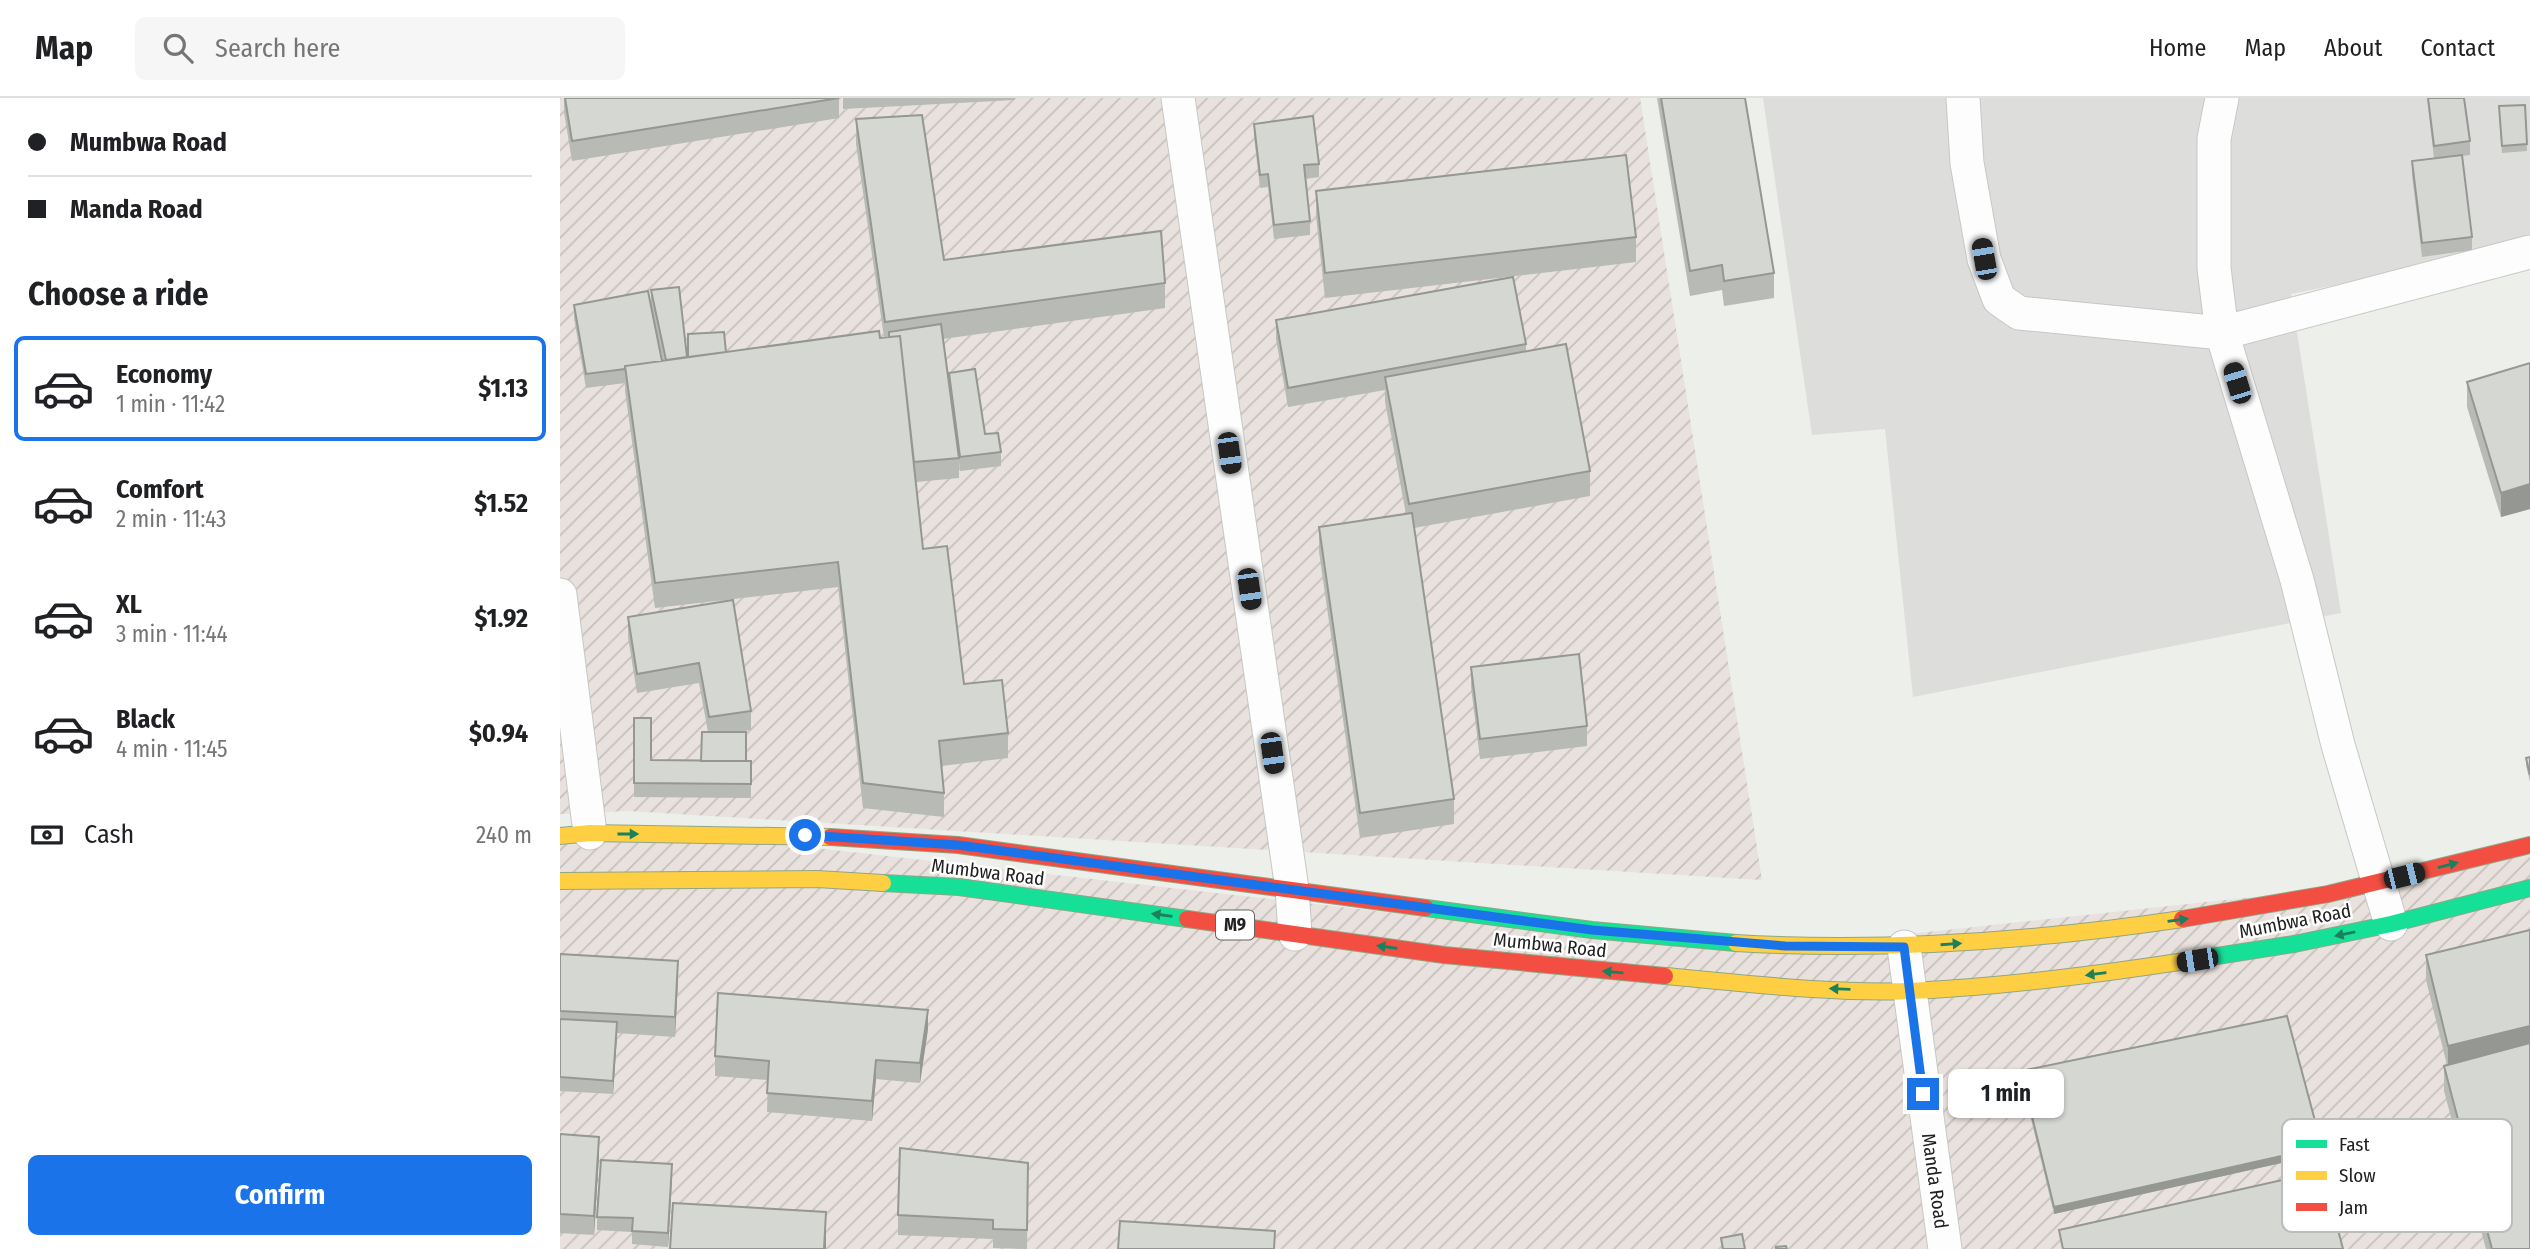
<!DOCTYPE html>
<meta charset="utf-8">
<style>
:root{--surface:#fff;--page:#f6f6f6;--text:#202124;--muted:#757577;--line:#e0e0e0;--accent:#1a73e8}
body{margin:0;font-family:"Fira Sans Condensed",sans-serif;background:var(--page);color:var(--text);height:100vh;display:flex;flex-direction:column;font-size:26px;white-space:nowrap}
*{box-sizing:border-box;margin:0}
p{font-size:23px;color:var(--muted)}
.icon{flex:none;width:38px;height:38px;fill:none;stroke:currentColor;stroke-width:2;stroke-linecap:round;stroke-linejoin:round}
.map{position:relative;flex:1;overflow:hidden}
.details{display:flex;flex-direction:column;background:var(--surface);width:560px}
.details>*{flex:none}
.hud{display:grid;align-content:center;height:154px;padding:0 28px;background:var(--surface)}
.end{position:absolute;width:32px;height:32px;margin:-16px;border:9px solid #1a73e8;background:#fff;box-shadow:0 0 0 4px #fff}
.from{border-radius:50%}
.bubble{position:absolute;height:49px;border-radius:10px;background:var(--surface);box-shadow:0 2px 5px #0004;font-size:23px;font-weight:700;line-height:49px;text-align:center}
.car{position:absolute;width:21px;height:42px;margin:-21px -10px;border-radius:9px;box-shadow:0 0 5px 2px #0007;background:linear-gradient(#222 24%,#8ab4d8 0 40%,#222 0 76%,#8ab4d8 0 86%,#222 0)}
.hud b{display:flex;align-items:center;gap:24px;height:66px;font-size:26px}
.hud b+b{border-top:2px solid var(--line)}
.hud i{width:18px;height:18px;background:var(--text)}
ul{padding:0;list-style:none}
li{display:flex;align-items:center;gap:21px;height:105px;margin:0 14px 10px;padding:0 14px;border:4px solid transparent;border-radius:10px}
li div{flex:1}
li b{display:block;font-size:26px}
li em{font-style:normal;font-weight:700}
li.on{border-color:var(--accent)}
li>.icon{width:63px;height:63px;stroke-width:1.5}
h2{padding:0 28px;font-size:32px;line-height:84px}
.pay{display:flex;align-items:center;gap:18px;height:77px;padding:0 28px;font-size:26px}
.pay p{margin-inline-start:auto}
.button{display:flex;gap:14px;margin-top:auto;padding:14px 28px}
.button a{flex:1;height:80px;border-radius:10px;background:var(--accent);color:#fff;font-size:28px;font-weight:700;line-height:80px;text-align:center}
header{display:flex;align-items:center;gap:42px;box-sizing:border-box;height:98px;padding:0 35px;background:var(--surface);border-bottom:2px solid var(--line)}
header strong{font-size:33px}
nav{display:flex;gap:38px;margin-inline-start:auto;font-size:24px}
.search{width:490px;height:63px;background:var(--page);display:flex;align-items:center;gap:18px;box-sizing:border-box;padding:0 24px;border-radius:10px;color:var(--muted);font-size:26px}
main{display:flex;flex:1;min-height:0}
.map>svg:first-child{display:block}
</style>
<header>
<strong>Map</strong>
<div class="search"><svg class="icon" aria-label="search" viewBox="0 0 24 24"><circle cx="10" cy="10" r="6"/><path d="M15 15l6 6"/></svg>Search here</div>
<nav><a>Home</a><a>Map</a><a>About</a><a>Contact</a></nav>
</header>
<main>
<section class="details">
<div class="hud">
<b><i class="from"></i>Mumbwa Road</b>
<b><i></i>Manda Road</b>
</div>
<h2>Choose a ride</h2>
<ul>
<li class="on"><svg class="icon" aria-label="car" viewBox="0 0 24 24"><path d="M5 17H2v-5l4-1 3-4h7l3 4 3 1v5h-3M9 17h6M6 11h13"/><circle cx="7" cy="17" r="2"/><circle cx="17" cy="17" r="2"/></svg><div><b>Economy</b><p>1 min · 11:42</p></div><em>$1.13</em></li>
<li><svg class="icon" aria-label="car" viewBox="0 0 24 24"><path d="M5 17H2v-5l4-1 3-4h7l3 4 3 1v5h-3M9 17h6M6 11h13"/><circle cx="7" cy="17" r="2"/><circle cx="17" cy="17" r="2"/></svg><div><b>Comfort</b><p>2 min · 11:43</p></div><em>$1.52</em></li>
<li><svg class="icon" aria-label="car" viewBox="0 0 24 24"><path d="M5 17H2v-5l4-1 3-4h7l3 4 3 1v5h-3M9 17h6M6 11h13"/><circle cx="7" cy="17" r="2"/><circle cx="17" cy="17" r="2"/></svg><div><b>XL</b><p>3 min · 11:44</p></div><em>$1.92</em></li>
<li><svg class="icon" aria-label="car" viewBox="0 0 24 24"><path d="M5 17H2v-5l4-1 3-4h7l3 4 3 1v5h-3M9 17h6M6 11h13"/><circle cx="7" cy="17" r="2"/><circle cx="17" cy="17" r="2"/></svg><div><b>Black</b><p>4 min · 11:45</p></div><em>$0.94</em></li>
</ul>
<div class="pay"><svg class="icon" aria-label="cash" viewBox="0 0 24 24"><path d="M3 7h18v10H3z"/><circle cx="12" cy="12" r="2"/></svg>Cash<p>240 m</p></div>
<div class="button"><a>Confirm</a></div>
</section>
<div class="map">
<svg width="1970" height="1151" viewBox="0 0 1970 1151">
<defs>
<pattern id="industrial-furrows" width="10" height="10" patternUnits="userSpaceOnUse" patternTransform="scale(1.75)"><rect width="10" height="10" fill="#e8e1dd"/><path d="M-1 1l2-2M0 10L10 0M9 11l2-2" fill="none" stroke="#c7c1bd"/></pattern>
</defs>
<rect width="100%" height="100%" fill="#ecefea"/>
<path fill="#dddedb" d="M1203 0H1970V145L1928 156 1731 196 1781 515 1353 599 1325 331 1252 337Z"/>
<path fill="url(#industrial-furrows)" d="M0 0H1080L1202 782 69 713 0 716Z
M32 725 1182 854 1852 782 1970 751V1151H0V730Z"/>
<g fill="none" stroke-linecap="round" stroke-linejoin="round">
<defs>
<path id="street" d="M618 0 732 791 735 836
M1403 0 1407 65 1424 161 1439 201 1459 215 1662 235 1970 154
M1662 0 1654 41V170L1662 235 1737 482 1778 647 1831 826
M0 497 30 735
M1344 849 1385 1151"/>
<path id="fast" d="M323 785 399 789 627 821
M866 810 1032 832 1176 845
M1625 863 1734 846 1831 826 1970 790"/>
<path id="slow" d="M0 738 30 735 270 739
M0 783 257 781 323 785
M1176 845C1326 854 1474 843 1622 821
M1105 878C1184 885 1271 896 1350 893 1442 889 1534 877 1625 863"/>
<path id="jam" d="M270 739 398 747 866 810
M627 821 884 857 1105 878
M1622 821 1768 796 1970 747"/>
</defs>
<use href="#street" stroke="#c7c8c6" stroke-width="35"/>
<use href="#fast" stroke="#91a685" stroke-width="18"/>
<use href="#slow" stroke="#91a685" stroke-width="18"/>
<use href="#jam" stroke="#91a685" stroke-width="18"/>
<use href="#street" stroke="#fcfdfc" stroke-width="33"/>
<use href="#fast" stroke="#16e098" stroke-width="16"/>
<use href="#slow" stroke="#ffcf43" stroke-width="16"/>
<use href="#jam" stroke="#f24e42" stroke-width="16"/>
</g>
<path fill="#b7bab5" d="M4 0H279V20L12 63 4 14Z
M283 0H455V2L283 11Z
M1097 0H1185L1214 175V200L1164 208 1162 192 1130 198Z
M1867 0H1904L1910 43V57L1902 58 1912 139V152L1862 159 1852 77V63L1874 60Z
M1965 7 1967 53 1942 55 1939 15Z
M296 21 384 162 605 185V210L383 241 389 284V275L425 336 441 354V368L400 373 399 364V380L356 384 363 451 404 586 448 635V660L381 668 384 695V719L303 710 278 489 95 510 65 293V285L26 290 14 220V207L102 263H103L91 206V192L127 259 166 254 324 239 296 46Z
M694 26 759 66V79L745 81 750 123V137L714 141 708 89 700 90 694 39Z
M756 93 1076 139V164L765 200 756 118Z
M716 222 966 246V253L1030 373V398L854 430 894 701V726L800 740 759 454V429L846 416 825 304V292L728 309 716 241Z
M1970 265V411L1941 419 1907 309V284Z
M173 502 191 613V632L177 634 186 663H191V700L74 699V620L91 662 141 663 148 634 139 585 77 595 68 539V519Z
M911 569 1027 628V648L920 661 911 589Z
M1970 659V684L1966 667V660Z
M0 856 118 882 115 939 57 935 53 996 0 993Z
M1866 857 1970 1151H1926L1884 993V968L1887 967 1866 882Z
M368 931 360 985 316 981 312 1023 207 1014 208 982 155 978V958Z
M1461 973 1762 1056 1494 1116 1461 980Z
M0 1036 39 1058 34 1137 0 1135Z
M468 1065 467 1151 433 1150V1141L338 1137V1117Z
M112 1079 108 1149 72 1146V1134L37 1132V1119Z"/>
<path fill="#959793" d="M1970 386V411L1941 419V395Z
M118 863V882L115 939V919Z
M368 912V931L360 985V965Z
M57 924V938L53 996V983Z
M1970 928V953L1888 973V948Z
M316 962V981L312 1023V1003Z
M39 1039V1058L34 1137V1118Z
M1762 1049V1056L1494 1116V1109Z
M112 1066V1079L108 1149V1135Z
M266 1114V1151H264Z"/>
<path fill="#d5d8d2" stroke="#959793" stroke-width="2" d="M5 0H279L12 43Z
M1101 0H1185L1214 175 1164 183 1162 167 1130 173Z
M1868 0H1904L1910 43 1874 48Z
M1965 7 1967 46 1942 48 1939 8Z
M362 17 384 162 601 133 605 185 325 224 296 21Z
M753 18 759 66 744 67 750 123 714 127 708 76 700 77 694 26Z
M1066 57 1076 139 765 175 756 93Z
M1902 57 1912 139 1862 145 1852 63Z
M953 179 966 246 728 290 716 222Z
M119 189 127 259 106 262 91 192Z
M88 193 102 263 65 268V271L26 276 14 207Z
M381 226 399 360 354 364 340 238 329 239V234Z
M319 233 320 240 340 238 363 451 387 448 404 586 442 582 448 635 379 643 384 695 303 685 278 464 95 485 65 268Z
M164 234 166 254 128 259V236Z
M1006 246 1030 373 849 406 825 279Z
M1970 265V386L1941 395 1907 284Z
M415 271 425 336 438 335 441 354 400 359 389 275Z
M852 415 894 701 800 715 759 429Z
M173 502 191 613 149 619 139 565 77 576 68 519Z
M1019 556 1027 628 920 641 911 569Z
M74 620H91V662L191 663V686L74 685Z
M142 634H186V663H141Z
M1970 659V677L1966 660Z
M1970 832V928L1888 948 1866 857Z
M0 856 118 863 115 919 0 913Z
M158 895 368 912 360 965 316 962 312 1003 207 995 209 963 155 958Z
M1727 918 1762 1049 1494 1109 1461 973Z
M0 921 57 924 53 983 0 979Z
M1970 945V1151H1932L1884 968Z
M0 1036 39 1039 34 1118 0 1116Z
M340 1050 468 1065 467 1132 433 1131V1122L338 1117Z
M41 1062 112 1066 108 1135 72 1133 73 1120 37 1119Z
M1763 1073 1783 1151H1503L1499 1132Z
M113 1105 266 1114 264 1151H110Z
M560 1123 715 1133 714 1151H558Z
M1182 1136 1185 1151H1163L1161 1140Z
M1226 1148 1227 1151H1216V1149Z"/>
<defs><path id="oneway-solid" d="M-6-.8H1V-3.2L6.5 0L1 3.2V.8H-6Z" transform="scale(1.75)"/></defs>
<g fill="#1c805c">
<use href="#oneway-solid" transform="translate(68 736)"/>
<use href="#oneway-solid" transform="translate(1888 767) rotate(-14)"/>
<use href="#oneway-solid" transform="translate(602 817) rotate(-172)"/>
<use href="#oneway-solid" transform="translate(1618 822) rotate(-8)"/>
<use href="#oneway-solid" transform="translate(1785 836) rotate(168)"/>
<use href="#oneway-solid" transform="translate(1391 846) rotate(-4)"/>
<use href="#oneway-solid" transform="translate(827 849) rotate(-172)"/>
<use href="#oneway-solid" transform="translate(1053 874) rotate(-175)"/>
<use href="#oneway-solid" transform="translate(1536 876) rotate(173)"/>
<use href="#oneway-solid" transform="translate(1280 891) rotate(-178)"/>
</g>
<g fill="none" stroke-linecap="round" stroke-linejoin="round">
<path stroke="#1a73e8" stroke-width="9" d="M245 737 398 747 1032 832 1225 848 1344 849 1363 996"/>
</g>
<g text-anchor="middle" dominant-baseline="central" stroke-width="5" stroke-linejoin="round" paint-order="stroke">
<rect fill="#fff" stroke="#646464" stroke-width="2" x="656" y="812.5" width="38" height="29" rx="5"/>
<g font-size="18" font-weight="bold" fill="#212121">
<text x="675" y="827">M9</text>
</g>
<g font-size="19" fill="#212121" stroke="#fff">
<text transform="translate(428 774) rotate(7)">Mumbwa Road</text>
<text transform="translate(1735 823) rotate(-11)">Mumbwa Road</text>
<text transform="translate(990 847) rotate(6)">Mumbwa Road</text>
<text transform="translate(1375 1083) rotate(82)">Manda Road</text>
</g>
</g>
<rect x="1722" y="1021" width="230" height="113" rx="10" fill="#fff" stroke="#bcbcbc" stroke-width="2"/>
<rect x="1736" y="1042" width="31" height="8" fill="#16e098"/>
<rect x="1736" y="1073" width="31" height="9" fill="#ffcf43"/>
<rect x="1736" y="1105" width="31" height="8" fill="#f24e42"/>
<g font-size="19" fill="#212121">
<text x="1779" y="1053">Fast</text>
<text x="1779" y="1084">Slow</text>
<text x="1779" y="1116">Jam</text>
</g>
</svg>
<i class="end from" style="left:245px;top:737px"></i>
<i class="end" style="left:1363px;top:996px"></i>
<div class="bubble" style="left:1388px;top:971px;width:116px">1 min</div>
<i class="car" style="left:1424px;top:161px;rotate:350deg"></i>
<i class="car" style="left:1677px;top:285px;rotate:343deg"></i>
<i class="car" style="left:669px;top:355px;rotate:172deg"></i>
<i class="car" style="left:689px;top:491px;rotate:172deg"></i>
<i class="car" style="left:712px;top:655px;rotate:172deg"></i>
<i class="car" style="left:1844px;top:778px;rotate:76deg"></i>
<i class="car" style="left:1637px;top:862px;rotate:261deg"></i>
</div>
</main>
